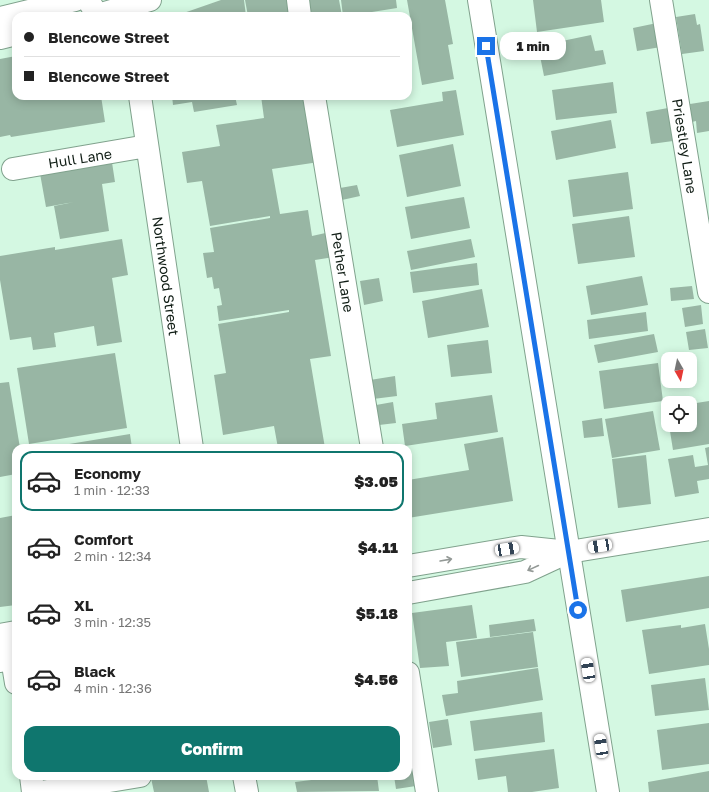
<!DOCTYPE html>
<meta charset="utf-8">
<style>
:root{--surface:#fff;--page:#f6f6f6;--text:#222;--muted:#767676;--line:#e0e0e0;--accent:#0f766e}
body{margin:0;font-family:"Golos Text",sans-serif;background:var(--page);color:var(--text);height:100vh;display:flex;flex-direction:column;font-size:15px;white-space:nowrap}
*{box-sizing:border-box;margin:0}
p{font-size:13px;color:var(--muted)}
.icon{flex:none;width:22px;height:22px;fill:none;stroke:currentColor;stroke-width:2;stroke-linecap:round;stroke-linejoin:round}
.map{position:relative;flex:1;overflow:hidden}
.panel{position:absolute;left:12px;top:444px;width:400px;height:336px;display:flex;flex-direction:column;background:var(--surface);border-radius:12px;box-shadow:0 2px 10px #0003}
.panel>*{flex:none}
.top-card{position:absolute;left:12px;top:12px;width:400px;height:88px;border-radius:12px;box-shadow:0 2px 10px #0003;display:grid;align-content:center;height:88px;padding:0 12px;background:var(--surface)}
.needle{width:26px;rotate:171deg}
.tools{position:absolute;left:661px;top:352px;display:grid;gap:8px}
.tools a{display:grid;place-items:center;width:36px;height:36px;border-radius:8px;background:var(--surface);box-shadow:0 2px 10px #0003;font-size:20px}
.end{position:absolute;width:18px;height:18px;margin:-9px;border:5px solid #1a73e8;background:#fff;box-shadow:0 0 0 2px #fff}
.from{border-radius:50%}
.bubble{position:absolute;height:28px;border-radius:12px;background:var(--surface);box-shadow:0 2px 10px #0003;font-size:13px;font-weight:800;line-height:28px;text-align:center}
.car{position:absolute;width:12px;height:24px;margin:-12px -6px;border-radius:5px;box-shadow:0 0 3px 1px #0007;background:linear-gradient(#fff 24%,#345 0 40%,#fff 0 76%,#345 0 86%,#fff 0)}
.top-card b{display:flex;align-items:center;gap:14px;height:38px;font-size:15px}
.top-card b+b{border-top:1px solid var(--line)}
.top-card i{width:10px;height:10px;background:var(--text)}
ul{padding:7px 0 0;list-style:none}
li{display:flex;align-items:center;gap:12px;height:60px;margin:0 8px 6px;padding:0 4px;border:2px solid transparent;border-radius:12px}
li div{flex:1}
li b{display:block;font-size:15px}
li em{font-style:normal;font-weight:800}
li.on{border-color:var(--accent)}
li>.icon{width:36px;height:36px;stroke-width:1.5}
.primary-button{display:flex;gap:8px;margin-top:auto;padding:8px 12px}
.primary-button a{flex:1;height:46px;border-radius:12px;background:var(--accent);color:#fff;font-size:16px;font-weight:800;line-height:46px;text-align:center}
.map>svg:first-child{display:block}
</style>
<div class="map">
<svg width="709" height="792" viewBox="0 0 709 792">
<rect width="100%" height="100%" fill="#d4f8e2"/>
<path fill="#98b6a4" d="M221 0H244L246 16H175Z
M245 0H293L296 16H248Z
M309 0H339L342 16H312Z
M341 0H396L397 8 372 12 373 16H343Z
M407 0H445L453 44 448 45 454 79 422 85Z
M533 0H601L604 22 537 32Z
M695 14 697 25 700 24 704 51 682 54 676 17Z
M657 23 661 47 637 51 633 28Z
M591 35 595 51 603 50 606 64 544 76 538 46Z
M16 56V96H101L105 122 11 137 10 135 0 137V59Z
M613 82 617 113 556 120 552 90Z
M456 90 464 135 397 147 390 110 443 101 442 92Z
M172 96H235L237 105 194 112 192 102 173 105Z
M261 96H309L319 162 272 169 280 214 308 210 312 236 330 232 334 257 315 260 331 356 310 359 325 448H278L274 426 223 435 214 375 226 373 218 324 289 312V310L219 321 217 306 222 305 219 288 214 289 212 277 207 278 203 253 214 252 210 228 270 218V216L210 226 202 181 187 183 182 152 220 146 216 125 264 118Z
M709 101V131L697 133 696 121 692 122 690 104Z
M668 108 673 141 651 144 646 112Z
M611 120 616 148 556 160 551 131Z
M453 144 461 186 407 197 399 155Z
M111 156 115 182 102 184 109 231 60 239 54 206 74 202 46 207 39 168Z
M628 172 633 209 573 217 568 180Z
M357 185 360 196 342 200 340 188Z
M464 197 470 228 411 239 405 207Z
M629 216 635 257 578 264 572 224Z
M122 239 128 275 112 278 122 342 97 346 94 326 54 333 56 347 33 350 31 337 10 340 0 280V256L55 247V250Z
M471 239 475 257 411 270 407 251Z
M477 263 479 285 413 293 410 272Z
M642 276 648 305 591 315 586 286Z
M379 278 383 301 364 305 360 281Z
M692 286 694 299 671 301 670 288Z
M482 289 489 327 428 338 422 301Z
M701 305 703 324 685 327 682 308Z
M646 312 648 331 589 339 587 320Z
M705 329 708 348 689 350 686 332Z
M654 334 658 352 598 363 594 345Z
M488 340 492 373 451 377 447 345Z
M115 353 127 428 29 444 17 368Z
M658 363 663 401 604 409 599 371Z
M395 376 397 396 373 399 370 380Z
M9 382 20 448H16V474L0 477V383Z
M492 395 498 432 405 446 402 424 437 419 435 403Z
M709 401V444L673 450 669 425H690V404Z
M393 402 396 423 379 425 376 405Z
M653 411 660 450 612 458 605 419Z
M602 418 604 436 584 438 582 421Z
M130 434 132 448H51V447Z
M503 437 513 501 408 518V480L469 470 464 444Z
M709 447V479L697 481 699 493 675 497 668 459 693 455 695 467 708 465 705 448Z
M646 455 651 504 618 508 612 459Z
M16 515V605L0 607V518Z
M709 576V608L626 622 621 590Z
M472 605 477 638 446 642 449 666 420 668 412 613Z
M534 619 536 631 490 637 489 625Z
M705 624 709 649V665L649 674 642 630 681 625V628Z
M533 632 538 667 461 677 456 642Z
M538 668 543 700 446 716 442 695 458 693 457 681Z
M705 678 709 710 655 716 651 685Z
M542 712 545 742 474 751 470 721Z
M448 719 452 745 433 748 429 722Z
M709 723V764L662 770 657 730Z
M554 749 559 788 532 792H508L506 776 478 780 475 759Z
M413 767 416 786 396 789 394 776H408V768Z
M709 771V792H649L648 782Z
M163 776H206L209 792H154L151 778Z
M344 776H377L379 791 297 792 295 782Z"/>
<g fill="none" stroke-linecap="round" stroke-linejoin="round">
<defs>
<path id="minor" d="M88 0 98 16
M298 0 300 16
M479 0 608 792
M661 0 709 292
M140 96 192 448
M314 96 372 448
M13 169 147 146
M8 634 16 683
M408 673 427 792
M31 776 33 792
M244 776 247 792
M41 792 140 776"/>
<path id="major" d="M94 16 150 0
M0 18 75 0
M0 38 16 34
M408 566 521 547 569 552 709 529
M408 593 525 572 568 552
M0 635 16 632
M0 661 16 658"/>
</defs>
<use href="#minor" stroke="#80a28d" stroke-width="24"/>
<use href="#major" stroke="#80a28d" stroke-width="24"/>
<use href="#minor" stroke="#fff" stroke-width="22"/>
<use href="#major" stroke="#fff" stroke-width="22"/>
</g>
<defs><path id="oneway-shaft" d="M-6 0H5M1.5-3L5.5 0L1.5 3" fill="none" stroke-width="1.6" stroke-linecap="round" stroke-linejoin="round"/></defs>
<g stroke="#939996">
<use href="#oneway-shaft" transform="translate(446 560) rotate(-10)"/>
<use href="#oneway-shaft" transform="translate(533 568) rotate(155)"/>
</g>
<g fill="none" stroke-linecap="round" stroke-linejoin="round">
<path stroke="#1a73e8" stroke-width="5" d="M486 46 578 610"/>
</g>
<g text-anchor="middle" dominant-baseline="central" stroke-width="3.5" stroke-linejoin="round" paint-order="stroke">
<g font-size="14" fill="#101d15" stroke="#fff">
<text transform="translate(685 146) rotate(81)">Priestley Lane</text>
<text transform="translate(80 158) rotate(-9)">Hull Lane</text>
<text transform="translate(343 272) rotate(81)">Pether Lane</text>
<text transform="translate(166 276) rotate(82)">Northwood Street</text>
</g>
</g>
</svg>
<div class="tools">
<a><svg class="needle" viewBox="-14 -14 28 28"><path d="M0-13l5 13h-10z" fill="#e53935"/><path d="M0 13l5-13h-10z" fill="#767676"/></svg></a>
<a><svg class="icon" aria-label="locate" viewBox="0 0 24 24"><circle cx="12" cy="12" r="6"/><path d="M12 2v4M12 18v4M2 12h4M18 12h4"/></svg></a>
</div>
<i class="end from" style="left:578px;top:610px"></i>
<i class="end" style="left:486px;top:46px"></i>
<div class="bubble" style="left:500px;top:32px;width:66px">1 min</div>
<i class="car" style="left:600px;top:546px;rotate:261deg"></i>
<i class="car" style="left:507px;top:549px;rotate:80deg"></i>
<i class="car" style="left:588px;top:670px;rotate:351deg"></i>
<i class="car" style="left:601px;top:746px;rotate:351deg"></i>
<div class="top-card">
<b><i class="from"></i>Blencowe Street</b>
<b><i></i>Blencowe Street</b>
</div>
<section class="panel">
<ul>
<li class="on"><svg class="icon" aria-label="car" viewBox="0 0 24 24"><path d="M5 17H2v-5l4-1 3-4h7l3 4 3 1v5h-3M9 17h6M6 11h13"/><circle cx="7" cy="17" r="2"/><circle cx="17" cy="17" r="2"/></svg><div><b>Economy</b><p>1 min · 12:33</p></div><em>$3.05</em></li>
<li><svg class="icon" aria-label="car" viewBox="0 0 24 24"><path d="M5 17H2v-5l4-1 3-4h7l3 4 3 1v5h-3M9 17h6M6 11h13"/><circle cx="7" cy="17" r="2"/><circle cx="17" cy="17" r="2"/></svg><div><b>Comfort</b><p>2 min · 12:34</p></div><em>$4.11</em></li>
<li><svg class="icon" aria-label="car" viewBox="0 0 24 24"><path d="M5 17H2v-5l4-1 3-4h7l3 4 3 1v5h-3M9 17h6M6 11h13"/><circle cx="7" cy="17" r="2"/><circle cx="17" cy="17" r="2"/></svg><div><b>XL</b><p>3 min · 12:35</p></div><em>$5.18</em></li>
<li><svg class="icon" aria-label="car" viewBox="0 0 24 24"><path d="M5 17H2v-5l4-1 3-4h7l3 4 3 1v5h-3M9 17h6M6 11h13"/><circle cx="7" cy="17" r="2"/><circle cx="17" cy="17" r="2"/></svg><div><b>Black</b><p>4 min · 12:36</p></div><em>$4.56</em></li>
</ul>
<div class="primary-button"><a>Confirm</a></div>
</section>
</div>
